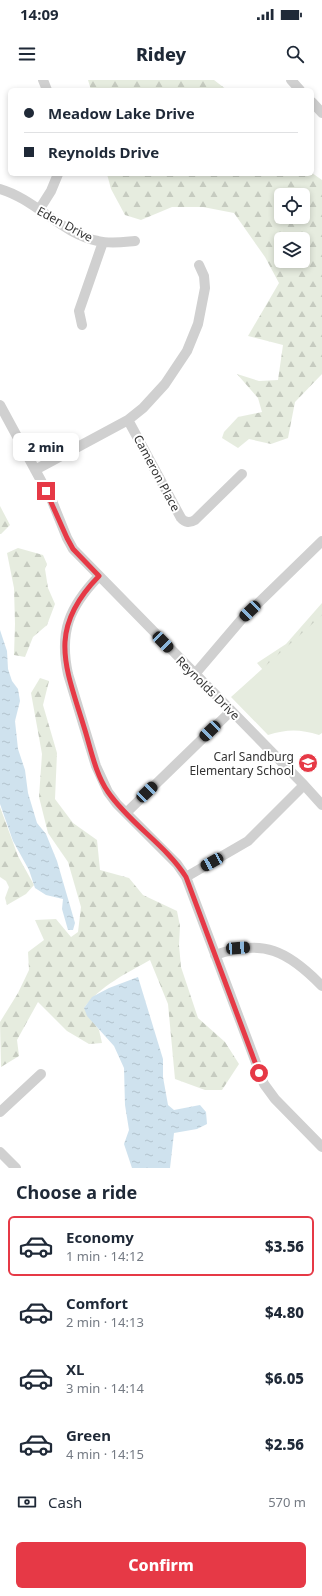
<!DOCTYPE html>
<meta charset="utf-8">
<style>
:root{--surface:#fff;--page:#f6f6f7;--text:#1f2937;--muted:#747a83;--line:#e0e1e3;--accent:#e63946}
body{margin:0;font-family:"Noto Sans",sans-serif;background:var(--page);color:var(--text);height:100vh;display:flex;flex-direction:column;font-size:15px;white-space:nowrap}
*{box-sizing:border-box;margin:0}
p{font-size:13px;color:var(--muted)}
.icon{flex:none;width:22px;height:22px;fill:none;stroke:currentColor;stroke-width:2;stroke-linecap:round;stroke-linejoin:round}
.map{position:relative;height:1088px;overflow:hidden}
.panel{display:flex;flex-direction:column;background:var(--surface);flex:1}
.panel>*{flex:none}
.guide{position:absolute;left:8px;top:8px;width:306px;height:88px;border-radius:6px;box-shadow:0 2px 6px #0003;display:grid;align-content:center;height:88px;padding:0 16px;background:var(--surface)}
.buttons{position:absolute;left:274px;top:108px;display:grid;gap:8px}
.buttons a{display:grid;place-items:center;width:36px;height:36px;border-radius:6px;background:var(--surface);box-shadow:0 2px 6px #0003;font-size:20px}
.end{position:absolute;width:18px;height:18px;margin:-9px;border:5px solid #e63946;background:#fff;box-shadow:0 0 0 2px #fff}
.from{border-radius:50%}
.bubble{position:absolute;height:28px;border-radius:6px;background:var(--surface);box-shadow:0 2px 6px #0003;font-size:13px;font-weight:800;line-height:28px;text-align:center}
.car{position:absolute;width:12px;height:24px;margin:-12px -6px;border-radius:5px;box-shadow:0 0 3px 1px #0007;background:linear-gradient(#222 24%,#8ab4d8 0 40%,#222 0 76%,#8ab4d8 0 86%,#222 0)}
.guide b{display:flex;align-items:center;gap:14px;height:38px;font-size:15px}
.guide b+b{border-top:1px solid var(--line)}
.guide i{width:10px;height:10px;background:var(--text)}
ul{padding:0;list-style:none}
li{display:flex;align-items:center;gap:12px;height:60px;margin:0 8px 6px;padding:0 8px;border:2px solid transparent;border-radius:6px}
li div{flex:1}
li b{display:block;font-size:15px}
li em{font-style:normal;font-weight:800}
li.selected{border-color:var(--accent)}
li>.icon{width:36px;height:36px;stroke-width:1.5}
h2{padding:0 16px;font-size:18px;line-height:48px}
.pay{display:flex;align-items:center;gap:10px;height:44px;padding:0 16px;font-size:15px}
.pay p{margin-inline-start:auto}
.cta{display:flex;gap:8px;margin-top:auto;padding:8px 16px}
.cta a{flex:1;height:46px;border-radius:6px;background:var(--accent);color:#fff;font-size:16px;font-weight:800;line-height:46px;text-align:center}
.status{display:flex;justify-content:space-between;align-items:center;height:28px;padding:0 20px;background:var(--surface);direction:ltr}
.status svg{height:11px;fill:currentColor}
header{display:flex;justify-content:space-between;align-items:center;height:52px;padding:0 16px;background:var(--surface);font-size:18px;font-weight:800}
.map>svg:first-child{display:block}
</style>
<div class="status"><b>14:09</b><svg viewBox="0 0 49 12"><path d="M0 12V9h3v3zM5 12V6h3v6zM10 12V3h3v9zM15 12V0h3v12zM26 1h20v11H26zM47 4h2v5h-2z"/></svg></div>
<header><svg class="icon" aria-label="menu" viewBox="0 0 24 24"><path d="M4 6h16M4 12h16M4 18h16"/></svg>Ridey<svg class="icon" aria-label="search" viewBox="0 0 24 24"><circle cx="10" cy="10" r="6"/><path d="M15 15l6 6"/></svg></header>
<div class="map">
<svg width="322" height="1088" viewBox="0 0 322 1088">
<defs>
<pattern id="forest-firs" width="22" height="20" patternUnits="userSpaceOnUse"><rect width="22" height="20" fill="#e6ecdf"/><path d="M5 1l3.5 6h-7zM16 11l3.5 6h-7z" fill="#c6cbc0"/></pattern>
<pattern id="water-ripples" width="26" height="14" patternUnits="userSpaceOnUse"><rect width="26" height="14" fill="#cfe2ee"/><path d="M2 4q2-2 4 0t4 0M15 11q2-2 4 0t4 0" fill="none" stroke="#b2c2cd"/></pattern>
</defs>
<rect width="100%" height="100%" fill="#fff"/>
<path fill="url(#forest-firs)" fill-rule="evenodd" d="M88 0H214L227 10H91Z
M312 93 322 100V294L295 322 288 358 271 364 249 359 238 368 222 358 224 352 238 337 262 332 258 318 237 294 259 301 278 300 283 265 248 256 279 203 265 177 234 133 203 127H172L141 140 125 135 111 109 107 94ZM281 115H303V137H281ZM281 159H303V181H281Z
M0 426 10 445 1 454H0Z
M18 468 43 475 47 484 45 489 48 508 55 524 47 545 33 557 25 577 14 575 15 544 14 508 7 473Z
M322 523V550L269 597 257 583 286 564Z
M40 598 49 601 43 625 57 673 55 719 73 743 97 760 100 790 129 798 143 815 177 831 180 846 179 865 181 887 198 938 225 962 239 984 222 1010H205L175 999 168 924 150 880C127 893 100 906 84 928L99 950 102 963 89 964 67 951 38 922 17 960 19 976 1 987 0 942 18 913 29 890 28 872 44 860 35 840 56 839 71 857 78 852 81 827 68 782 48 753 39 717 42 674 31 613Z
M0 727 18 776 34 805 26 814 7 825 5 818 9 807 6 801 0 797Z"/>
<path fill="#e6ecdf" d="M322 535V653L319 655C300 649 287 649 268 655L231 617Z"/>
<path fill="url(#water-ripples)" d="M0 550 7 571 8 589 12 601 18 609 20 621 15 641 18 669 25 690 28 713 37 743 46 754 57 781 75 843 73 850H68L62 829 63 819 46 815 35 808 29 790 13 761 0 724Z
M138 897 163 979V997L168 1025 174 1030 200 1025 206 1032 207 1044 197 1049 174 1053 170 1088H132L124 1064 129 1050 125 1025 124 988 114 966 87 936 84 928 92 917 109 908Z"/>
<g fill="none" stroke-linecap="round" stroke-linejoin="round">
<path stroke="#d0d0d0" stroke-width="10" d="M43 0 47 10
M291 0 300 10
M312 22 322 33
M0 109C35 119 62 154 98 161 110 164 123 162 135 161
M39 130 51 111 58 94
M82 245 79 231 103 162
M0 325 52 421 67 458 73 469 304 705 322 725
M128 340 181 438C185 443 190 443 195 440L242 394
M35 390 128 340 143 328 165 304 187 271 198 244 205 208 204 196 199 185
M99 496C69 527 59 552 68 594L96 686 108 712 117 724 177 784 186 797 264 1004 275 1019 322 1067
M195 594 241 540 322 461
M126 733 231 631
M186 797 248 761 304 705
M215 875C263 858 288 871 322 906
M0 1032 41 994
M0 1072 16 1088"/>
</g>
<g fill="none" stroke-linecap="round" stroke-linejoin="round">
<path stroke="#e63946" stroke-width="5" d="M46 411 67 458 73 469 99 496C47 549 65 585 84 647 91 669 95 693 108 712 130 744 166 765 186 797L259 993"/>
</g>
<defs>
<symbol id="school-disc" viewBox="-11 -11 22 22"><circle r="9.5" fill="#e63946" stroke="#fff"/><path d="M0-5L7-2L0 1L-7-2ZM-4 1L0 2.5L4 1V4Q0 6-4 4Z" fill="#fff"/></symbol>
</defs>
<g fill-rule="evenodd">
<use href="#school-disc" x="297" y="672" width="22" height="22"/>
</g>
<g text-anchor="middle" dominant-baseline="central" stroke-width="4" stroke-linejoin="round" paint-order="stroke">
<g font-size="12" fill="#333" stroke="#fff">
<text transform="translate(65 144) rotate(28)">Eden Drive</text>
<text transform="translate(157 393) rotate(62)">Cameron Place</text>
<text transform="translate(208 608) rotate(45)">Reynolds Drive</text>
</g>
<g font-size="12" fill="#333" stroke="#fff" text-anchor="end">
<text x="294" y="676">Carl Sandburg<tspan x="294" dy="14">Elementary School</tspan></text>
</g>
</g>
</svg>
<div class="buttons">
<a><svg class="icon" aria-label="locate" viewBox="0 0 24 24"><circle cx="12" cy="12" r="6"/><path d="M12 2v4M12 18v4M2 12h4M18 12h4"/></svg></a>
<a><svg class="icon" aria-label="layers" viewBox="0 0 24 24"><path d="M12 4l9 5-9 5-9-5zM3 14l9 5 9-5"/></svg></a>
</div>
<i class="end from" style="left:259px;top:993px"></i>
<i class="end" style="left:46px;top:411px"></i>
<div class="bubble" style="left:13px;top:353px;width:66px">2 min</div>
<i class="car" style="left:250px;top:531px;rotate:226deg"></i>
<i class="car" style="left:163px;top:562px;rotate:136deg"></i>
<i class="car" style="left:210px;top:651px;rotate:226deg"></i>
<i class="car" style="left:147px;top:712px;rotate:46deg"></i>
<i class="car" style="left:212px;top:782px;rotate:241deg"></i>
<i class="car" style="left:238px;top:868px;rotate:86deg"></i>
<div class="guide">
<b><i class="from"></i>Meadow Lake Drive</b>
<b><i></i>Reynolds Drive</b>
</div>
</div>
<section class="panel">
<h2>Choose a ride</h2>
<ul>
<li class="selected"><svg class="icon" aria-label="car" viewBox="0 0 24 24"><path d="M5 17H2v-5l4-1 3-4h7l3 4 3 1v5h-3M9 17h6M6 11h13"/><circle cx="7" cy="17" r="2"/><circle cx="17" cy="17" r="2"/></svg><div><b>Economy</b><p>1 min · 14:12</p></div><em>$3.56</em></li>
<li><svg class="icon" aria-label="car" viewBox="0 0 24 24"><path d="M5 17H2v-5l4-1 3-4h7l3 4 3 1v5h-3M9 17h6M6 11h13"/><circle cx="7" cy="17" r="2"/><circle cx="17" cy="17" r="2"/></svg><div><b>Comfort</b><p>2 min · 14:13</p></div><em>$4.80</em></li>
<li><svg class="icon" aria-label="car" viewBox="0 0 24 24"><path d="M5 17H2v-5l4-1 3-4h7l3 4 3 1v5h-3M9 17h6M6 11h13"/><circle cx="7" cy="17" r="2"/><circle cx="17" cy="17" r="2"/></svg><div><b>XL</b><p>3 min · 14:14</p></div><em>$6.05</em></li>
<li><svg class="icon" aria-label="car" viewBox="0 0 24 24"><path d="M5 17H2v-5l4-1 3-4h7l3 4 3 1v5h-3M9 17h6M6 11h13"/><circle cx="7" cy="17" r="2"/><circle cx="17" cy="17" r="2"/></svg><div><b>Green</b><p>4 min · 14:15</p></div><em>$2.56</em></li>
</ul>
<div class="pay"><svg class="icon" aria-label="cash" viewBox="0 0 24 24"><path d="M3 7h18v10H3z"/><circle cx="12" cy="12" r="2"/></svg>Cash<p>570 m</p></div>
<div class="cta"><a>Confirm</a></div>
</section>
